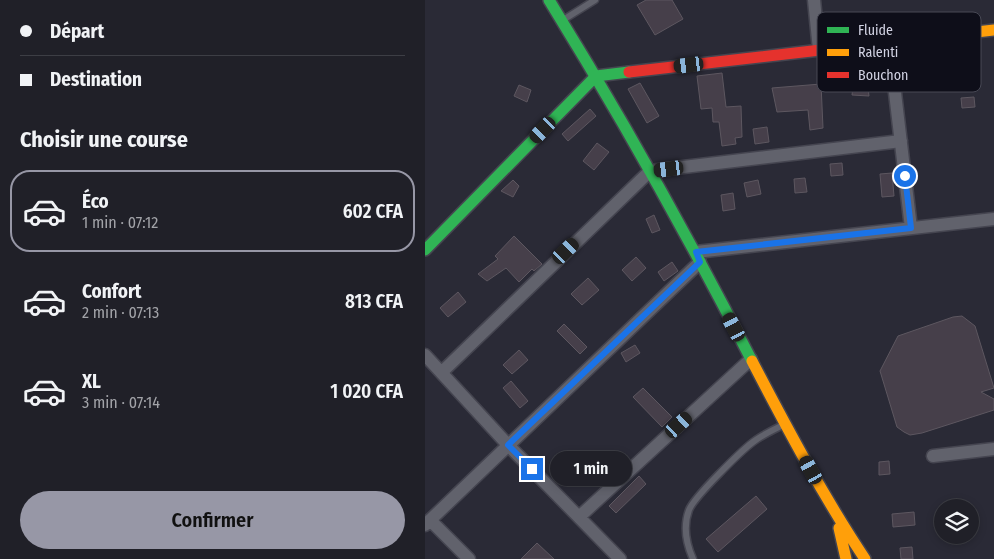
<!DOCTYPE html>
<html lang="fr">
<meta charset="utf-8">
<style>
:root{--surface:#202028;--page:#282830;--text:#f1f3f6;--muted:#a2a3a8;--line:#3d3e45;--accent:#9797a6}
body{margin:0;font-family:"Fira Sans Condensed",sans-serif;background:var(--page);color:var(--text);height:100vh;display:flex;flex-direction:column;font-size:19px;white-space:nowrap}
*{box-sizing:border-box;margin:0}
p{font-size:16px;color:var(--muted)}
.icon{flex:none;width:28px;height:28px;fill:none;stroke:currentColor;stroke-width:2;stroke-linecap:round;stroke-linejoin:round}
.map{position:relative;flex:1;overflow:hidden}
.details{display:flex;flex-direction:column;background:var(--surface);width:425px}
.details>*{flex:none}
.guide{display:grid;align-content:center;height:110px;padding:0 20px;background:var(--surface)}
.fabs{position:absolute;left:509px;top:499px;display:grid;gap:10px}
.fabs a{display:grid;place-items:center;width:45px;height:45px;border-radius:50%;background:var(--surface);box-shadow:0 2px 8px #0003,0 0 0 1px var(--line);font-size:25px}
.end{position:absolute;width:22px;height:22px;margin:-11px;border:6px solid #1a73e8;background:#fff;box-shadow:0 0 0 2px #fff}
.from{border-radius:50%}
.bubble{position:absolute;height:35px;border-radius:18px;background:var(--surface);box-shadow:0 2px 8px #0003,0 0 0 1px var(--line);font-size:16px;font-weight:600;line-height:35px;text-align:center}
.car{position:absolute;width:15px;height:30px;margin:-15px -8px;border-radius:6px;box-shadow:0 0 4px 1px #0007;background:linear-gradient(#222 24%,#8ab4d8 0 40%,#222 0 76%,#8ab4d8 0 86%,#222 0)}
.guide b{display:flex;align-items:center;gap:18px;height:48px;font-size:19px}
.guide b+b{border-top:1px solid var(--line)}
.guide i{width:12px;height:12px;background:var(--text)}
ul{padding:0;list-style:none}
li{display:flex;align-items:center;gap:15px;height:82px;margin:0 10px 8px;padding:0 10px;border:2px solid transparent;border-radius:20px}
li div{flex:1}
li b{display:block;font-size:19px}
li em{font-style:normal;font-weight:600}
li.on{border-color:var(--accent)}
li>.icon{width:45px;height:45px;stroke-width:1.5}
h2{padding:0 20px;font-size:22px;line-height:60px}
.primary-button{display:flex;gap:10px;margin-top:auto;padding:10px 20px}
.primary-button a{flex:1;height:58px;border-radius:30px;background:var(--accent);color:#111;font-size:20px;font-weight:600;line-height:58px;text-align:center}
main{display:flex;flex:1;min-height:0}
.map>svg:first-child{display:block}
</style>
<main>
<section class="details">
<div class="guide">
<b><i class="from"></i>Départ</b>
<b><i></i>Destination</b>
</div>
<h2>Choisir une course</h2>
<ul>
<li class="on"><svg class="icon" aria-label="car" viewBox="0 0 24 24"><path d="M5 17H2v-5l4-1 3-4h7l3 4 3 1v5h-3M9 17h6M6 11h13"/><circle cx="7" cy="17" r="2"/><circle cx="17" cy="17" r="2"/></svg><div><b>Éco</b><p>1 min · 07:12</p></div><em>602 CFA</em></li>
<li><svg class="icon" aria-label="car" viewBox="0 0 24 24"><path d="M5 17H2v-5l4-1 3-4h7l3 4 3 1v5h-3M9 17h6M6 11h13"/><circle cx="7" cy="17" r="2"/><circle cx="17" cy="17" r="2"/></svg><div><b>Confort</b><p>2 min · 07:13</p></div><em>813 CFA</em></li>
<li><svg class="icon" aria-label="car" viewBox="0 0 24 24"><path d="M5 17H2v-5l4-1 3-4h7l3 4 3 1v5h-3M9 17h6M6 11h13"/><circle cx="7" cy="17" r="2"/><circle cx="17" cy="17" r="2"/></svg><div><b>XL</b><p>3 min · 07:14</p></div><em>1 020 CFA</em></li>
</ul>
<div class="primary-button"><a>Confirmer</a></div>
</section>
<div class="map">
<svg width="569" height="559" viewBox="0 0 569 559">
<rect width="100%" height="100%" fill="#2a2a36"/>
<path fill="#463f4a" stroke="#5d5760" d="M221 0H247L258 19 230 35 212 5Z
M440 62 444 96 427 95 428 87H434L431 63Z
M297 73 301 107 316 106 317 137 310 138 311 144 297 146 294 122H288L287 108 276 109 272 76Z
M215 83 234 116 222 123 203 89Z
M396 84 398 128 385 130 383 110 352 112 347 88Z
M94 85 106 90 102 102 89 96Z
M549 97 550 107 537 108 536 98Z
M165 109 171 116 143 141 137 134Z
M342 127 344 142 330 144 328 129Z
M172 143 184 152 169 170 158 161Z
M417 163 418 175 406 176 405 164Z
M467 173 469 196 457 197 455 174Z
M380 178 382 192 370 193 369 179Z
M88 180 94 186 88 197 76 191Z
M333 180 336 194 322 197 319 183Z
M308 193 310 209 298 211 296 195Z
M229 215 235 230 227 233 221 219Z
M89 236 117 264 109 271 107 269 94 282 81 268 62 281 53 274 73 259 70 256Z
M211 257 221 268 207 281 197 270Z
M247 262 253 271 239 281 233 272Z
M163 278 174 290 157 305 146 294Z
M33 292 41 302 23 317 15 308Z
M537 316 550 326 569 388 556 392 569 399V410L497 433 485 435 479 432 472 427 455 371 473 336 528 317Z
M139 324 162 347 155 354 132 331Z
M210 345 215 353 201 362 196 353Z
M94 350 103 360 87 374 78 365Z
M86 381 103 401 95 408 78 388Z
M218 388 247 417 237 427 208 397Z
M464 461 465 474 454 475V462Z
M214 476 221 484 191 513 184 506Z
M331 496 342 509 293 552 281 539Z
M489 512 490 525 468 527 467 514Z
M112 543 129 559H96Z
M487 547 488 559H476L475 548Z"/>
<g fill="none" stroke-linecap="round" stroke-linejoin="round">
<defs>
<path id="lane" d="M138 20 170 0
M268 559C261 543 258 526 264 510 269 497 316 451 328 442 337 435 348 430 358 425"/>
<path id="street" d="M389 0 394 50
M464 42 486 228
M271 252 569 219
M0 355 83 445 195 559
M17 372 225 171 476 141
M508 456 569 449
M154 517 326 359
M5 520 44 559
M0 525 275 262"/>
<path id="fast" d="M124 0C197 118 264 238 327 361
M0 250 171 76 204 72"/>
<path id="slow" d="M491 39 569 30
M327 361C362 428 398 496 440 559
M414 528 421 559"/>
<path id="jam" d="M204 72 491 39"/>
</defs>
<use href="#lane" stroke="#454550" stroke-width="9"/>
<use href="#street" stroke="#454550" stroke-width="15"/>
<use href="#fast" stroke="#454550" stroke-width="14"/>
<use href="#slow" stroke="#454550" stroke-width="14"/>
<use href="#jam" stroke="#454550" stroke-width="14"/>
<use href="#lane" stroke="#61626c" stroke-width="6"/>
<use href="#street" stroke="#61626c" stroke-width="12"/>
<use href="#fast" stroke="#30b455" stroke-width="11"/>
<use href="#slow" stroke="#ff9f0a" stroke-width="11"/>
<use href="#jam" stroke="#e5322d" stroke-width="11"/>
</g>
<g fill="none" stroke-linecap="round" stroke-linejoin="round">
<path stroke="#1a73e8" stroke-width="6" d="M107 469 83 445 275 262 271 252 486 228 480 176"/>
</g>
<rect x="392" y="12" width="164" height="80" rx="8" fill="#0e0e19" stroke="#484955" stroke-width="1"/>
<rect x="402" y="27" width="22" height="6" fill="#30b455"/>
<rect x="402" y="49" width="22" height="7" fill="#ff9f0a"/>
<rect x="402" y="72" width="22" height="6" fill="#e5322d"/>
<g font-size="14" fill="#d1d2e2">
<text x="433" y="35">Fluide</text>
<text x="433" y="57">Ralenti</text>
<text x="433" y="80">Bouchon</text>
</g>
</svg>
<div class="fabs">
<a><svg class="icon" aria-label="layers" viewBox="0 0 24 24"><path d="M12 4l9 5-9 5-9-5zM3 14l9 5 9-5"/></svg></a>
</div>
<i class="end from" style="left:480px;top:176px"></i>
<i class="end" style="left:107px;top:469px"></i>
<div class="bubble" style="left:125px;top:451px;width:82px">1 min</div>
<i class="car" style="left:264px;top:65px;rotate:263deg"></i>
<i class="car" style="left:118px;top:130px;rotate:224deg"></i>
<i class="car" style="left:244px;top:169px;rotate:263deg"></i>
<i class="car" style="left:141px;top:251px;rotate:46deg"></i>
<i class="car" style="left:309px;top:327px;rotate:332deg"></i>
<i class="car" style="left:254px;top:425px;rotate:48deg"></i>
<i class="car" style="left:386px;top:470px;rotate:331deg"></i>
</div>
</main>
